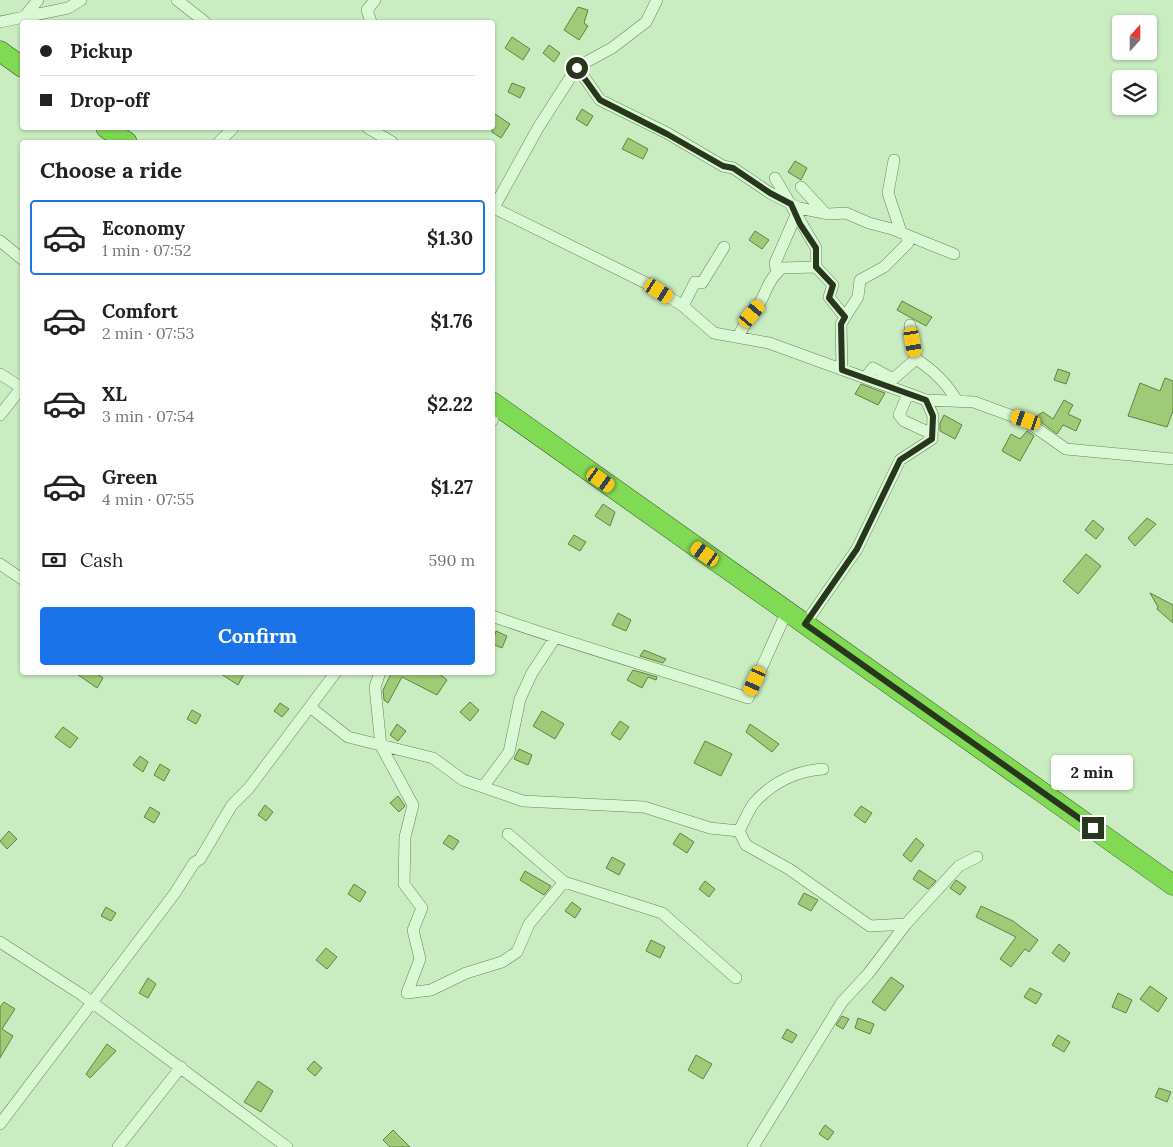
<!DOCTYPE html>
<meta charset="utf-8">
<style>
:root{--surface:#fff;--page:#f6f6f6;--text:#222;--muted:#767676;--line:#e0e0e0;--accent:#1a73e8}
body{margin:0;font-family:Lora,serif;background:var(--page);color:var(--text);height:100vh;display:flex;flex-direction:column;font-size:19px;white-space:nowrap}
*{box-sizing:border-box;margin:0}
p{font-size:16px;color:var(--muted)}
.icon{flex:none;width:28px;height:28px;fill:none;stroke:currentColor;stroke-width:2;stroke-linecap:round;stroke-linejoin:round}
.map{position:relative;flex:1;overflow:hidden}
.panel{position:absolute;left:20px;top:140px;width:475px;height:535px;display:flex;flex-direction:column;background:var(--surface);border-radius:5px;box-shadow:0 1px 4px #0004}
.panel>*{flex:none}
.banner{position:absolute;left:20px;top:20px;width:475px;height:110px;border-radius:5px;box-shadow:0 1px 4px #0004;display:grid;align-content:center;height:110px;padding:0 20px;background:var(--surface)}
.needle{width:32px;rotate:21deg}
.controls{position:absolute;left:1112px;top:15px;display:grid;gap:10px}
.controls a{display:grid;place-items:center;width:45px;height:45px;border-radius:5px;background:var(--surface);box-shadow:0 1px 4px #0004;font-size:25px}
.end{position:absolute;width:22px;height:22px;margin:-11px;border:6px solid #27361d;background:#fff;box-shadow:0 0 0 2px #fff}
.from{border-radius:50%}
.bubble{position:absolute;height:35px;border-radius:5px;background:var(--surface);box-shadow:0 1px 4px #0004;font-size:16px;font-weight:700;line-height:35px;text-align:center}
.car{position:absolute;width:15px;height:30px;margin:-15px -8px;border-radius:6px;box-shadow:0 0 4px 1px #0007;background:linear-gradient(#f5c518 24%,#345 0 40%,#f5c518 0 76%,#345 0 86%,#f5c518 0)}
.banner b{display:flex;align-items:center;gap:18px;height:48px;font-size:19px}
.banner b+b{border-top:1px solid var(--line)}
.banner i{width:12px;height:12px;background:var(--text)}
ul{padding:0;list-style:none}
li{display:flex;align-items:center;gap:15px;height:75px;margin:0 10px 8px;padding:0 10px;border:2px solid transparent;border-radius:5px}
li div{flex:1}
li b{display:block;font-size:19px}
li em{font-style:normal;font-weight:700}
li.selected{border-color:var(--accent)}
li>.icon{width:45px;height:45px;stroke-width:1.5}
h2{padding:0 20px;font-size:22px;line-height:60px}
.pay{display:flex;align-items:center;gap:12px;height:55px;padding:0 20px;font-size:19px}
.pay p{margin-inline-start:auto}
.action{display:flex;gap:10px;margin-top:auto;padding:10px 20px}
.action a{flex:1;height:58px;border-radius:5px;background:var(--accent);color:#fff;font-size:20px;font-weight:700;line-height:58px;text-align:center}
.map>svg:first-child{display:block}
</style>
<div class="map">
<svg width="1173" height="1147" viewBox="0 0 1173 1147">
<rect width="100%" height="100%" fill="#c9ecc1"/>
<path fill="#9fca78" stroke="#618440" d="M578 7 588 10 584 23 588 26 579 40 564 30Z
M512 37 530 49 523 60 505 48Z
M549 45 560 53 554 62 543 53Z
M512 83 525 88 520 98 508 92Z
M582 109 593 116 587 126 576 119Z
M492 112 510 124 501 138 492 132Z
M628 138 648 149 643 159 622 149Z
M795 161 807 168 801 180 788 172Z
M755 231 769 240 762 249 749 240Z
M902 301 932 317 926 326 897 310Z
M1058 369 1070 373 1066 384 1054 380Z
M1165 378 1173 381V411L1167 427 1128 416 1140 383 1160 391Z
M861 384 885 393 878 405 855 394Z
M1064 400 1073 405 1068 414 1081 420 1076 431 1063 425 1057 434 1037 419 1038 415 1043 412 1053 419Z
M944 415 962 425 955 439 940 431V423Z
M1027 431 1034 436 1020 461 1002 451 1011 434 1020 439Z
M603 504 615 512 610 526 595 516Z
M1147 518 1156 524 1135 546 1128 538Z
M1093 520 1104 529 1096 539 1085 530Z
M574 535 586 542 580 551 568 544Z
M1086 554 1101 566 1078 594 1063 581Z
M1150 593 1173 605V623L1157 609 1158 607Z
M618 613 631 620 626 631 612 625Z
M496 631 507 636 502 648 492 644Z
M644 650 666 659 663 663 640 656Z
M633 670 650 675 657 677 656 680 648 677 642 688 627 680Z
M74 672H94L103 678 97 688Z
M218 672H245L238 685Z
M392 672H437L447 680 437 695 402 677 388 703 384 700 383 690Z
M470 702 479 710 470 721 460 712Z
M280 703 289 709 282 717 274 711Z
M192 710 201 715 196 724 187 719Z
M542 711 564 724 555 739 533 726Z
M620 721 629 727 620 740 611 734Z
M397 724 406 731 398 741 390 735Z
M750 724 779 744 772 752 746 732Z
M63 727 78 738 70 748 55 737Z
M705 741 732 754 721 776 694 763Z
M519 749 532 755 528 765 514 759Z
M140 756 148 762 143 772 133 765Z
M160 764 170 770 164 781 154 775Z
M398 796 405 806 399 812 390 803Z
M265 805 273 812 266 821 258 815Z
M861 806 872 813 865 823 854 815Z
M150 807 160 813 154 823 144 817Z
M9 831 17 839 7 849 0 841Z
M680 833 694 842 687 853 673 844Z
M449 835 459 841 453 850 443 843Z
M916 838 924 845 911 862 903 855Z
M612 857 625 864 619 875 606 868Z
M919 870 936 881 928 889 913 879Z
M525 871 551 886 544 895 520 880Z
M956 880 966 887 960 895 950 888Z
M705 881 715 889 709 897 699 889Z
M354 884 366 892 360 902 348 894Z
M804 893 818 900 811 911 798 904Z
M572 902 581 909 575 918 565 911Z
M981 906 1013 921 1038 940 1029 952 1025 949 1011 967 1000 959 1016 937 976 917Z
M106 907 116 913 111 921 101 916Z
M651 940 665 947 660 958 646 951Z
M1059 944 1070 953 1064 962 1052 953Z
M326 948 337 957 327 969 316 960Z
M891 977 904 986 885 1011 872 1002Z
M148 978 156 984 148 998 139 993Z
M1150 986 1167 998 1158 1012 1140 999Z
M1030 988 1042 994 1036 1004 1024 997Z
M1118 993 1132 1000 1126 1013 1112 1007Z
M4 1002 15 1009 2 1029 13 1036 0 1058V1007Z
M842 1016 849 1019 843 1029 836 1025Z
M858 1018 874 1024 870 1034 855 1028Z
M787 1029 797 1035 792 1043 782 1038Z
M1058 1035 1070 1042 1064 1052 1052 1045Z
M107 1044 116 1051 90 1078 86 1074Z
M696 1055 712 1064 703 1079 688 1070Z
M314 1061 322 1068 315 1076 307 1069Z
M258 1081 273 1091 261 1112 244 1102Z
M1159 1088 1171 1092 1167 1102 1155 1097Z
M825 1125 834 1132 828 1140 819 1134Z
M393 1130 410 1147H390L383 1140Z"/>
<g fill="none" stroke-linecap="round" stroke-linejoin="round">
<defs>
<path id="street" d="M177 0 205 22
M24 17 68 8 81 0
M0 22 24 17 38 0
M371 22 367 10 375 0
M577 67 600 100 667 133 723 166 733 168 770 193 799 208 829 214 846 213 869 223 892 229 954 254
M368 128 392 142
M219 142 233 128
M894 160 888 193 901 232
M775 178 816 248V267L833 285 829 297 845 317 841 324 842 370
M801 187 825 213
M492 207 648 284 683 306 714 333 769 343 926 400 974 402 1026 421 1066 449 1173 459
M492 211 538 128 577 67 612 48 646 22 657 0
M0 241 22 259
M777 273 781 268 816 267
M683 306 695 282 702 283 724 247
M845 317 858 297 860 280 884 267 908 243 907 235
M910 325 916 359C933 370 947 383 957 401
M738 337C744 323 752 317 759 304 766 294 767 282 777 273L775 263 796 215
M0 374 22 388
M865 378 873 368 893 379 916 359
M908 394 899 415 904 421 932 434
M0 415 22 387
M492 421 497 405
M0 564 22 579
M492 616C577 646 663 670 748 698L787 611
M805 624 857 549 900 460 932 439 933 416 926 400
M380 672 375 687 381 746 413 805 405 837 404 884 422 908 413 930 420 959 407 993 431 990 466 973 502 962 517 952 529 924 564 882
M310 707 348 737 433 758 463 780 523 801 644 807 710 828 739 831 746 845 789 869 870 926 906 924 959 866 977 857
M483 787 509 752 520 699 532 673 555 638
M739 831C744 822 748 811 754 803 772 783 796 771 823 769
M508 834 564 882 662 913 736 978
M0 942 82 995 287 1147
M0 1124 175 893 194 863 200 859 232 805 249 788 336 672
M118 1147 181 1067
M753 1147 842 1002 868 974 906 924"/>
<path id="highway" d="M0 51 22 67
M106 128 127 142
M492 402 1173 885"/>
</defs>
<use href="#street" stroke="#698559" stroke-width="12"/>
<use href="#highway" stroke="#3e532e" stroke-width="21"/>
<use href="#street" stroke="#dbf8d4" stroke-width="11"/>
<use href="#highway" stroke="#80da54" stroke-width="20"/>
</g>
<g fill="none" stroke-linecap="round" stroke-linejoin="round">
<path stroke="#27361d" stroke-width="6" d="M577 68 600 100 667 134 723 166 733 168 770 193 791 204 800 224 816 248V267L833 285 829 298 845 317 841 324 842 370 926 400 933 416 932 439 900 460 857 549 805 624 1093 828"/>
</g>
</svg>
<div class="controls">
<a><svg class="needle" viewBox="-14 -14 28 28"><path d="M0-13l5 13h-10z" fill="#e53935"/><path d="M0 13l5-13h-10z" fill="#767676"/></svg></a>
<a><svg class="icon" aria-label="layers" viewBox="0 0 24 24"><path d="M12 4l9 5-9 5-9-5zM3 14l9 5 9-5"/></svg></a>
</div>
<i class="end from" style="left:577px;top:68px"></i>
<i class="end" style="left:1093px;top:828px"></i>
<div class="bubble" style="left:1051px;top:755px;width:82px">2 min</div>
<i class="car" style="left:659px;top:291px;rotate:123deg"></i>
<i class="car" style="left:752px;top:314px;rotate:40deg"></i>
<i class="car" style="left:913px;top:342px;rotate:170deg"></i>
<i class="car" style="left:1026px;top:420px;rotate:289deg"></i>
<i class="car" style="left:601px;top:480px;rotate:125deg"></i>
<i class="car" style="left:705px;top:554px;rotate:305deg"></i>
<i class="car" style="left:755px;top:681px;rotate:204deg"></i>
<div class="banner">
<b><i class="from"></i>Pickup</b>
<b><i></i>Drop-off</b>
</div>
<section class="panel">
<h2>Choose a ride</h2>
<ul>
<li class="selected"><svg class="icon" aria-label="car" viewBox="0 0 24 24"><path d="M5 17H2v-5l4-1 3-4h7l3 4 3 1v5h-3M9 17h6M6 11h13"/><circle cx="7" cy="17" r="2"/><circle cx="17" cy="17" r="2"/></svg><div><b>Economy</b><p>1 min · 07:52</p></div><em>$1.30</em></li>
<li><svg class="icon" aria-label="car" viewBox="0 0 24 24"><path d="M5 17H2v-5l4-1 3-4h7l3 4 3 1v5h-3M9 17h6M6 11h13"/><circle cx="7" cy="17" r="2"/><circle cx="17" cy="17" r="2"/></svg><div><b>Comfort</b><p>2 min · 07:53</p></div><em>$1.76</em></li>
<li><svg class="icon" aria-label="car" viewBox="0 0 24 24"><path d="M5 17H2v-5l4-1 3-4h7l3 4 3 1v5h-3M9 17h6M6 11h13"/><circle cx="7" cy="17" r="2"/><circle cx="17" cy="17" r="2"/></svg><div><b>XL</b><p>3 min · 07:54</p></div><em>$2.22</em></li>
<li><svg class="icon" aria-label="car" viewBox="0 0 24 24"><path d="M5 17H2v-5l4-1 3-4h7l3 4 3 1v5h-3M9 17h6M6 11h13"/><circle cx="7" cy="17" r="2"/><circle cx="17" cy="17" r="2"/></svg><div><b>Green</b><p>4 min · 07:55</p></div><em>$1.27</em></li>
</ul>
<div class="pay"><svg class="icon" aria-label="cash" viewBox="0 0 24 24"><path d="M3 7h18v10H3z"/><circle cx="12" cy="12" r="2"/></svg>Cash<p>590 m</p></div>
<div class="action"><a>Confirm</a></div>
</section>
</div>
